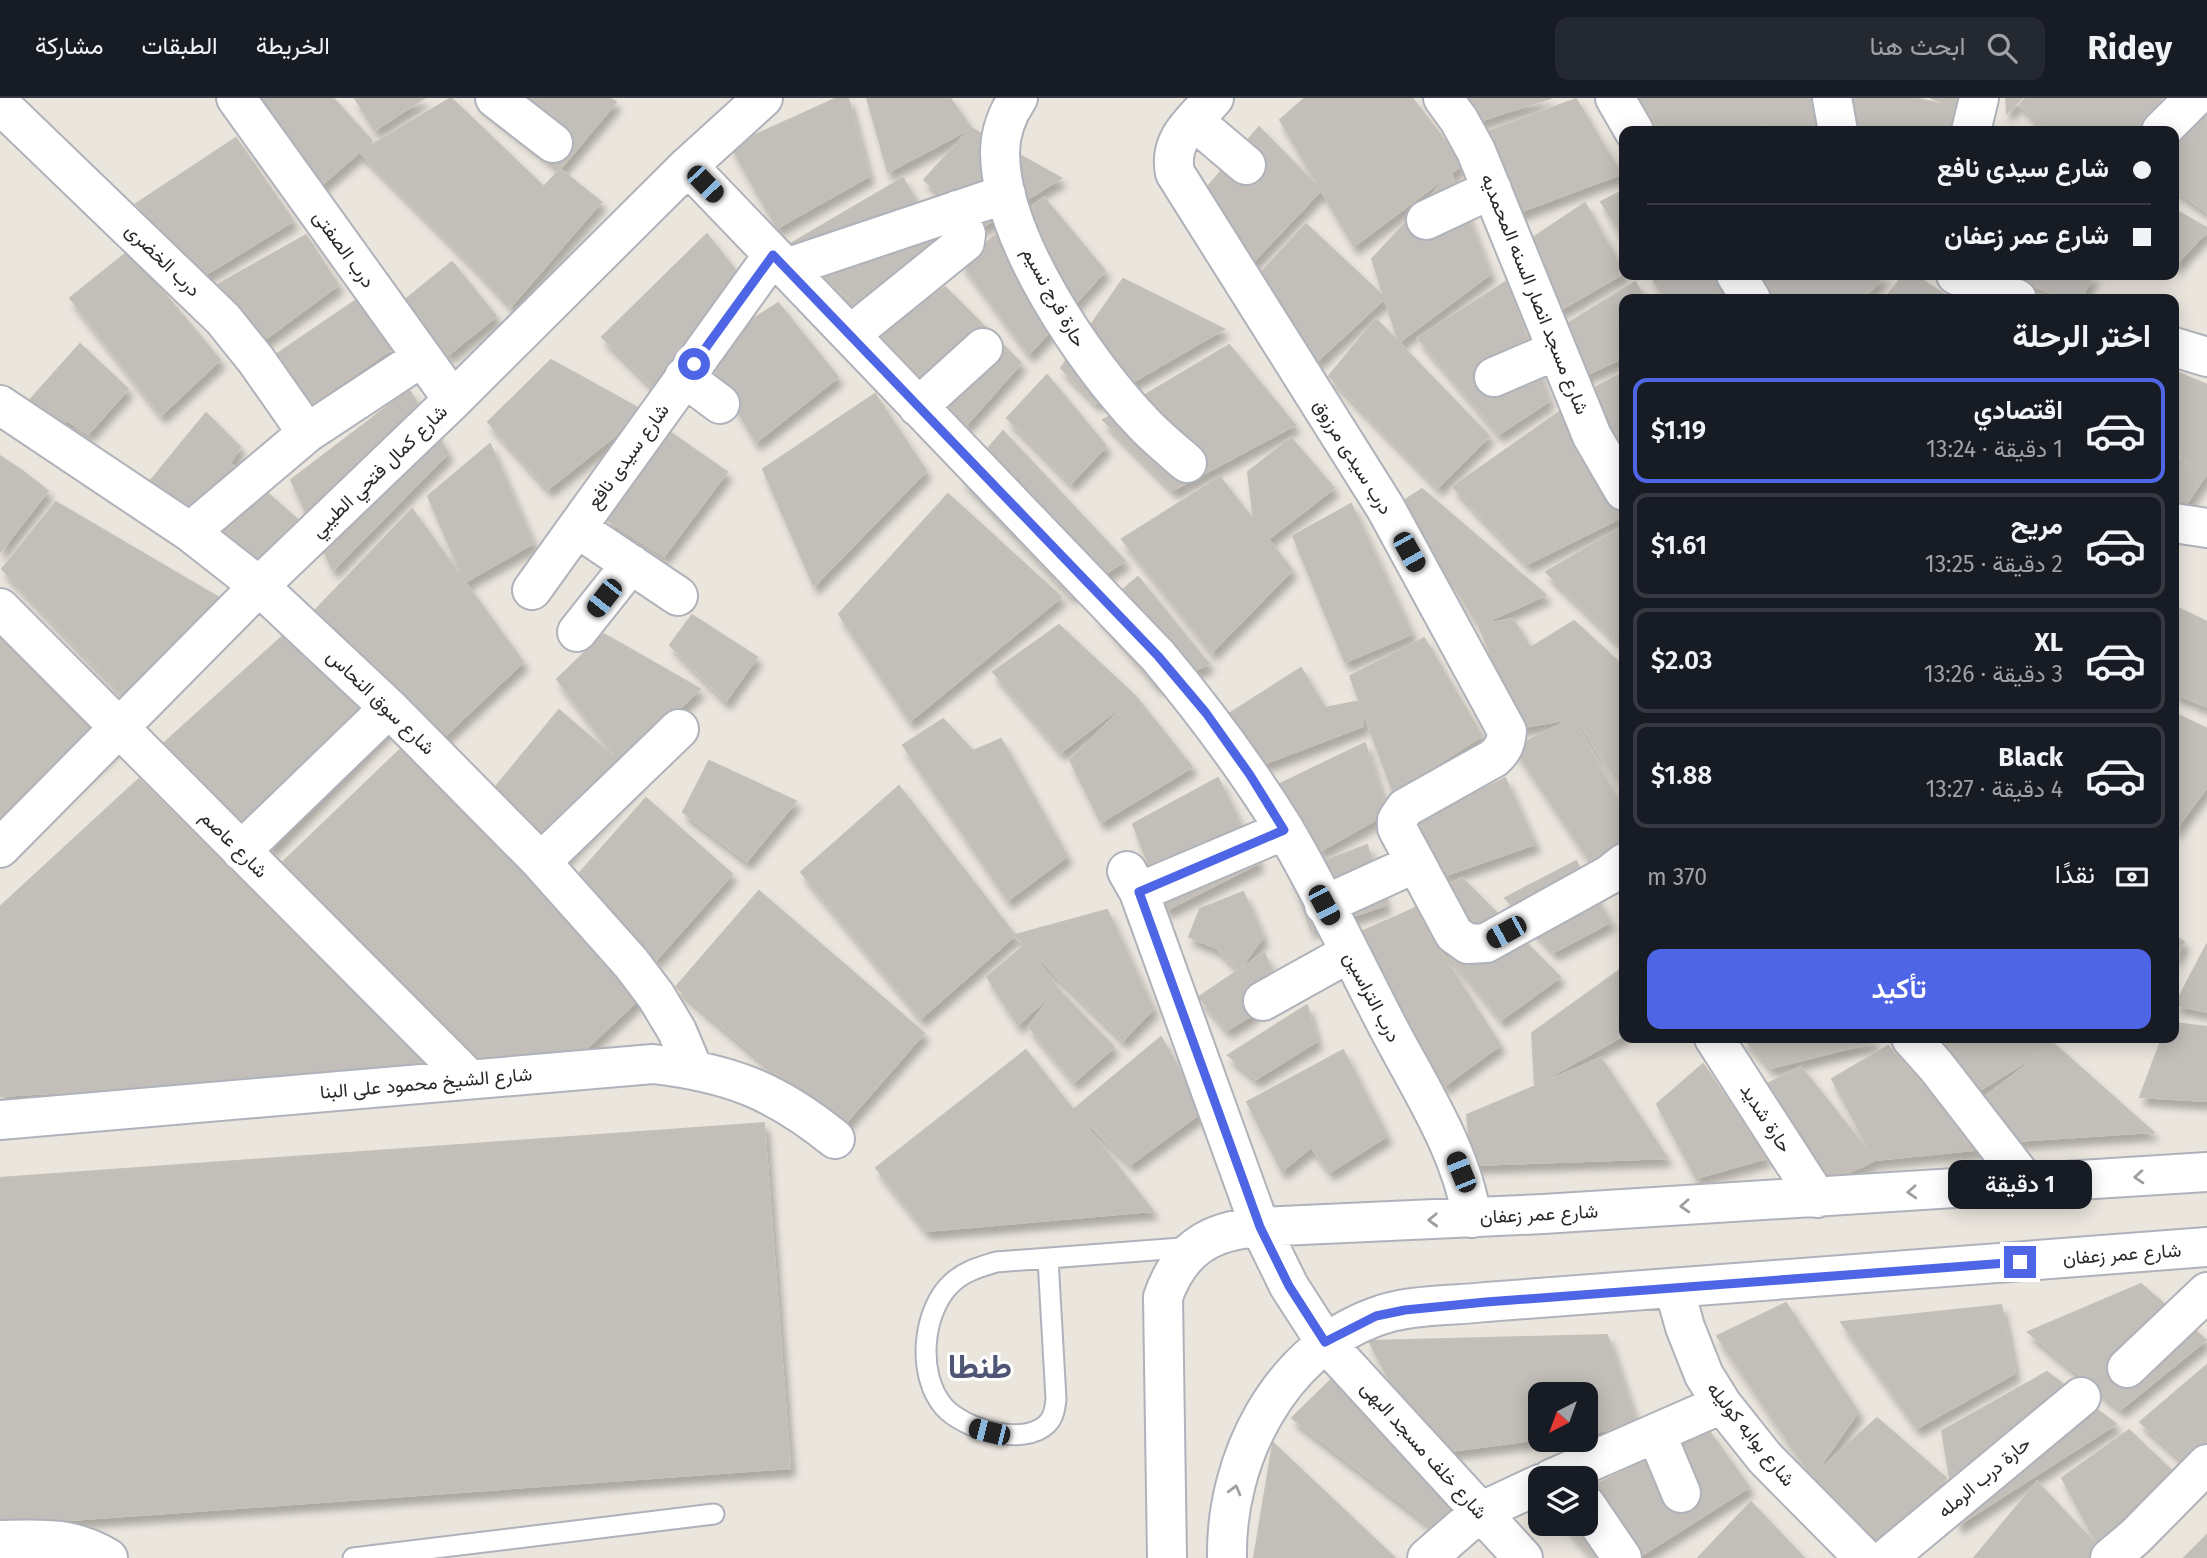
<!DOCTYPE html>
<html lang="ar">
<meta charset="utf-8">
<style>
:root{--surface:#171b24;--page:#242831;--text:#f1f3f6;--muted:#9ea1a6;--line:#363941;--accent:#4e66e5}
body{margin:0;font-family:"Fira Sans",Vazirmatn,sans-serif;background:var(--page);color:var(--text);direction:rtl;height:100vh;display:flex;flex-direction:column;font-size:26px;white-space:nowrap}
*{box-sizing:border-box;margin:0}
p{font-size:23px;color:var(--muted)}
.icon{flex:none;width:38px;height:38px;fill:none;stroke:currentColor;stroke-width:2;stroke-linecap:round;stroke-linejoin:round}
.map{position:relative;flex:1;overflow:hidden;direction:ltr}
.panel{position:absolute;left:1619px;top:196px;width:560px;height:749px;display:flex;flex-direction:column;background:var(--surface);border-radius:14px;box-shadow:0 4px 18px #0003;direction:rtl}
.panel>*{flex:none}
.hud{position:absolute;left:1619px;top:28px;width:560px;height:154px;border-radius:14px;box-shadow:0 4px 18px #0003;direction:rtl;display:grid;align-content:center;height:154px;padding:0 28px;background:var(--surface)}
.needle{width:46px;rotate:221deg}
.buttons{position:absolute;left:1528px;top:1284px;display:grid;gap:14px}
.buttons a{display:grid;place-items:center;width:70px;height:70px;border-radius:14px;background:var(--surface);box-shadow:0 4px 18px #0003;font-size:35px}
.end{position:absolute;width:32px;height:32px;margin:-16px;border:9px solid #4e66e5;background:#fff;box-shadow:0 0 0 4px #fff}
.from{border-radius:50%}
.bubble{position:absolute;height:49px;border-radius:14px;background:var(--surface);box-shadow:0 4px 18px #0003;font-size:23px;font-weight:600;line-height:49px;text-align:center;direction:rtl}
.car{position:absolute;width:21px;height:42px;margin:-21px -10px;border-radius:9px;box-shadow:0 0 5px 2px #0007;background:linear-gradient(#222 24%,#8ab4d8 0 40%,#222 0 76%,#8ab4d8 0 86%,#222 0)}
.hud b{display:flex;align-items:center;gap:24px;height:66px;font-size:26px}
.hud b+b{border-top:2px solid var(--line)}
.hud i{width:18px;height:18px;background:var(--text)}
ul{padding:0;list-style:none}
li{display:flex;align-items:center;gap:21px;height:105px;margin:0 14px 10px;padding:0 14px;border:4px solid var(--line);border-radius:14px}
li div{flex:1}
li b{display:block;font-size:26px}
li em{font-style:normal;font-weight:600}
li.selected{border-color:var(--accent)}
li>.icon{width:63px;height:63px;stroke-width:1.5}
h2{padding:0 28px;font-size:32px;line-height:84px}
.pay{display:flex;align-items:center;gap:18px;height:77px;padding:0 28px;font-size:26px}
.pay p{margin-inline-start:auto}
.button{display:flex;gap:14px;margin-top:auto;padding:14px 28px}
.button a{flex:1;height:80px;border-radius:14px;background:var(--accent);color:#fff;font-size:28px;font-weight:600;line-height:80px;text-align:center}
header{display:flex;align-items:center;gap:42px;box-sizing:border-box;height:98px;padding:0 35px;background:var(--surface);border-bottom:2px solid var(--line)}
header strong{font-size:33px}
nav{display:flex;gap:38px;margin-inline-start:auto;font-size:24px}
.search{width:490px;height:63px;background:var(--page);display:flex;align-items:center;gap:18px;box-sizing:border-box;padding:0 24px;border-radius:14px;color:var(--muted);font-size:26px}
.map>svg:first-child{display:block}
</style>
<header>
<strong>Ridey</strong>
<div class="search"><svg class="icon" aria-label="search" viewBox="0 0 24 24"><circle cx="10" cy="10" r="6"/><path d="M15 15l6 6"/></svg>ابحث هنا</div>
<nav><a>الخريطة</a><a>الطبقات</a><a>مشاركة</a></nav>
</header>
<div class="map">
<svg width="2207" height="1460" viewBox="0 0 2207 1460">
<defs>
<filter id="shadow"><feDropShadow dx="4.5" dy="8" stdDeviation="3.5" flood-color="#0004"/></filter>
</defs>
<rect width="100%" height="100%" fill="#eae5dd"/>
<path fill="#c2beb9" stroke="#c5c0b7" stroke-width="2" filter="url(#shadow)" d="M260 0H333L372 43 319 89Z
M355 0H424L375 32Z
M451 0 543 88 473 167 360 54Z
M481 0H610L616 4 560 71 477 5Z
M837 0H848L869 78 777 130 731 48Z
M867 0H950L971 30 888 74Z
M1305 0H1412L1463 66 1354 148 1280 22Z
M1463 0H1551L1479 23Z
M1639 0H1755L1763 29 1753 33H1660Z
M1755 0H1814L1819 33 1763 29Z
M1849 0H1914L1956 9 1952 33H1859Z
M1931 0H1959L1956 9Z
M2006 0H2022L2007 15Z
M2026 0H2162L2140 33H2046L2020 6Z
M1576 1 1621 76 1514 116 1487 34Z
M2204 15 2207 17V114L2174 91V46Z
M1259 29 1321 92 1250 167 1204 93Z
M971 30 1061 80 982 129 924 82Z
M236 40 293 123 203 178 136 106Z
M560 71 601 104 511 208 473 167Z
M1451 76 1490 176 1399 244 1372 161Z
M903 80 940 146 863 213 787 148Z
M1624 92V139L1601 104Z
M1044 100 1105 173 1029 256 961 164Z
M1585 105 1624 175 1558 213 1525 145Z
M2174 111 2207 130V133L2174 168Z
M1306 126 1385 200 1316 264 1257 179Z
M707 136 742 181 656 292 602 239Z
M306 137 338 187 261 244 217 187Z
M129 153 220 262 161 317 70 200Z
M452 164 496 218 448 257 401 205Z
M1650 177H1720L1728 190 1708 201H1666Z
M1752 177H1885L1863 201H1770Z
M1904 177H1915L1951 201H1884Z
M2008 177H2094L2080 201H2065Z
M1123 181 1224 231 1096 305 1061 270Z
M1507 183 1549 303 1499 336 1418 240Z
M1635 184 1645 201H1624V259L1579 280 1567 226Z
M945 189 1021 265 966 327 878 235Z
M358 201 390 252 305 310 271 260Z
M778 205 838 279 756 344 703 253Z
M1376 221 1489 338 1438 389 1329 278Z
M80 246 128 291 88 336 67 322 53 336 21 312Z
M1229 247 1295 327 1173 392 1103 322Z
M551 262 645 314 548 391 488 324Z
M2174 273 2207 287V375L2205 378 2174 351Z
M1624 274V366L1589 293Z
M1047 277 1106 348 1071 385 1007 320Z
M409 292 448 355 333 472 291 382Z
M875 296 926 373 814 488 763 371Z
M1562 312 1620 420 1527 466 1453 389Z
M206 315 240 349 230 365 258 394 214 434 143 392Z
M654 323 727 374 664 458 605 421Z
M1003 333 1125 463 1071 497 962 381Z
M1291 340 1334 390 1268 441 1254 423 1248 374Z
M490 346 533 445 465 484 428 398Z
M0 358 25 375 0 401Z
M2174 358 2205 378 2180 415 2174 412Z
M25 375 48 393 0 454V401Z
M1220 379 1292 472 1212 554 1122 441Z
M1422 391 1546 497 1479 527 1399 406Z
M265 393 297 421 251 470 221 439Z
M948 396 1061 499 910 623 839 516Z
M56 404 238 511 139 614 2 471Z
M1351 406 1412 536 1345 564 1293 438Z
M412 411 523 564 436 646 306 522Z
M1624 428V550L1546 474Z
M1138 479 1209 566 1158 588 1095 515Z
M2174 508 2207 524V609L2174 595Z
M692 517 757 559 726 603 670 547Z
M1513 521 1573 620 1518 630 1479 527Z
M1574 523 1624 569V693L1530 550Z
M1059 527 1135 598 1061 654 993 574Z
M0 532 116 648 0 753Z
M285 536 392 627 271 751 162 647Z
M604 536 700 591 621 665 557 581Z
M1424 540 1482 638 1393 694 1350 578Z
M1301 570 1325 610 1360 603 1363 628 1263 666 1224 619Z
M1135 598 1192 669 1101 724 1070 662Z
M559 612 639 681 556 770 489 697Z
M2174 615 2207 631V689L2174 733Z
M1573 620 1624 713V742L1590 763 1514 650Z
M943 621 973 653 1001 641 1067 758 1008 802 903 647Z
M1365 645 1387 715 1320 753 1278 687Z
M405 647 643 897 577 959 481 971 283 764Z
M709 663 796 703 747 763 683 714Z
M1218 680 1259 765 1166 812 1133 726Z
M1505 680 1535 746 1443 778 1418 724Z
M139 681 432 973 0 998V809Z
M899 688 1015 837 921 920 801 774Z
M646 700 732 776 656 862 570 786Z
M1367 747 1386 807 1311 832 1290 776Z
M1576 763 1610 824 1554 854 1505 800Z
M1462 780 1560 879 1501 922 1413 811Z
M759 793 924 935 841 1030 676 889Z
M1243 794 1263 839 1239 872 1217 850 1189 839 1200 811Z
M1413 811 1500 947 1444 988 1361 834Z
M1107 812 1153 911 1123 942 1015 837Z
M2174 837 2184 844 2174 862Z
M1026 846 1057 890 1018 927 987 879Z
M2207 846V914L2175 907Z
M1264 855 1282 893 1263 903 1250 918 1227 932 1199 899Z
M1624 869V937L1535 987 1532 935Z
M1057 890 1114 949 1074 984 1029 929Z
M1307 907 1317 943 1256 981 1228 957Z
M2174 925 2207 929V1003L2140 999 2162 940H2174Z
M1161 939 1203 1013 1131 1066 1073 1012Z
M1743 940H1872L1874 944 1771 970Z
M1935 940H2046L2054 946 1972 997Z
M2054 946 2153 1034 2014 1043 1983 1001Z
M1888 948 1983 1051 1875 1062 1832 981Z
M1026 952 1153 1113 926 1133 876 1070Z
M1343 952 1387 1038 1330 1074 1311 1049 1282 1073 1247 1004Z
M1601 960 1667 1060 1472 1067 1467 1017Z
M1703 966 1767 1060 1696 1080 1657 1006Z
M1801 969 1875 1062 1825 1086 1767 986Z
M764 1025 790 1370 0 1427V1080Z
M2141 1186 2206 1242 2121 1311 2028 1234Z
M1786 1205 1858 1314 1812 1379 1717 1238Z
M2001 1207 2015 1275 1917 1330 1841 1224Z
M1607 1237 1637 1328 1586 1335V1297H1540V1341L1428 1356 1369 1243Z
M2207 1267V1346L2187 1366 2140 1324Z
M2047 1274 2116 1326 1958 1427 1942 1333Z
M1333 1280 1454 1404 1434 1430 1292 1320Z
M1877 1320 1946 1380 1882 1444 1812 1379Z
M2129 1332 2171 1372 2100 1451 2062 1380Z
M1709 1333 1749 1389 1637 1460H1593L1565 1426H1586V1391Z
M1273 1345 1395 1460H1254Z
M2037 1384 2100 1451 2089 1460H1974Z
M1751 1404 1804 1460H1698Z
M2207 1437V1460H2184Z"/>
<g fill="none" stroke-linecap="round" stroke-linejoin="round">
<defs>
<path id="service" d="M1048 1161 1056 1301C1055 1310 1054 1319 1047 1326 1023 1349 964 1331 944 1309 916 1277 922 1211 953 1184 965 1173 980 1169 996 1164L1194 1149
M353 1460 714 1416"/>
<path id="minor" d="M236 0 453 302
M495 0 553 45
M1018 0C1007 16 1000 35 1000 55 1001 142 1085 264 1143 325 1156 339 1172 352 1187 365
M1214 0C1193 24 1168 41 1175 75L1385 409 1507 633C1506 645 1503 652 1494 660L1405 710 1397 722V730L1454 836 1468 846 1486 845 1609 777 1624 765
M1443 0 1459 22 1476 53 1592 338 1624 393
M1615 0 1634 33
M1832 0 1838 33
M0 6 223 221 256 262 307 335
M1194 23 1246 67
M1971 33 1979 0
M2161 33 2194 0
M688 68 1158 558C1204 613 1245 668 1283 729 1322 794 1354 864 1389 931 1421 992 1461 1052 1472 1120
M1426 122 1492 91
M786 170 1006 96
M1736 177 1751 201
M1956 177 2017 201
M850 237 965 144 966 136 957 112
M2174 249 2207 259
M684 279 720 306
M1494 279 1557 252
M0 307 190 434 259 488 389 610 541 764 631 865 656 898 677 933 693 971
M918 309 983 250
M2174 425 2207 430
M577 430 678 498
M190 434 307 335 422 259
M532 492 773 157
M0 510 469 981
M577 534 631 466
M0 750 259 488 453 302 688 68 763 0
M241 753 389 610
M541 764 679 631
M1127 773 1139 794 1260 1129 1289 1188 1325 1244 1523 1460
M1139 794 1285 732
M1324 807 1416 765
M1263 903 1349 855
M1714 940 1817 1100
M1911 940 1936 968 2028 1087
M0 1022 653 966C729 975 775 992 835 1041
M1674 1190 1685 1229 1704 1277 1722 1306 1765 1360 1864 1460
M2127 1270 2207 1194
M1656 1335 1681 1395
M1551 1381 1722 1306
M1586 1407 1622 1460
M0 1442C41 1441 71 1438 108 1460
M1167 1460 1163 1199C1180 1151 1210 1132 1260 1129L1543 1116 2207 1074
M1227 1460C1225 1362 1279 1254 1375 1219 1409 1206 1450 1208 1486 1204L2207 1149
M1427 1460 1480 1414 1540 1386
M1887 1460 2081 1299
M2110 1460 2135 1439 2207 1366"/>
</defs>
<use href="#service" stroke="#b0b2bb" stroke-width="23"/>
<use href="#minor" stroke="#b0b2bb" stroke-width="42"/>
<use href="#service" stroke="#fff" stroke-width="19"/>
<use href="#minor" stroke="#fff" stroke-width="38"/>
</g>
<defs><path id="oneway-chevron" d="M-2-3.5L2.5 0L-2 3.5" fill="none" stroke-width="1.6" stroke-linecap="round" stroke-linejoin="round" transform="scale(1.75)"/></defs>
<g stroke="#9f9f9f">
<use href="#oneway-chevron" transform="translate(2139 1079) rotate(176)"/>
<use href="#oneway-chevron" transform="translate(1912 1094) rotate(177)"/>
<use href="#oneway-chevron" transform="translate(1685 1108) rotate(177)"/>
<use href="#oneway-chevron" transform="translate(1433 1122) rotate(178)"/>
<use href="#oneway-chevron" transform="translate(1235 1392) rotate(-75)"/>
</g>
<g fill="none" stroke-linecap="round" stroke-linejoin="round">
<path stroke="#4e66e5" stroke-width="9" d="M694 266 773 157 1158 558 1206 615 1250 677 1284 732 1139 794 1260 1129 1289 1188 1325 1244 1376 1218 1405 1212 1486 1204 2020 1164"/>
</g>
<g text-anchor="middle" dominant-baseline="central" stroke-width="6" stroke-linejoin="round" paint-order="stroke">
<g font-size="19" fill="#292929" stroke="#fff">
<text transform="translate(344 151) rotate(54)">درب الصفتى</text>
<text transform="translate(163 162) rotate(44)">درب الخضرى</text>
<text transform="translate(1535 196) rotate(68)">شارع مسجد انصار السنه المحمديه</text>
<text transform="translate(1054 199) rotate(61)">حارة فرج نسيم</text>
<text transform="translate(628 358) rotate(-54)">شارع سيدى نافع</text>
<text transform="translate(1353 359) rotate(58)">درب سيدى مرزوق</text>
<text transform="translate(379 373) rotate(-44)">شارع كمال فتحي الطيبي</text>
<text transform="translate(381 604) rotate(44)">شارع سوق النحاس</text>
<text transform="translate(234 746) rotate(45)">شارع عاصم</text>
<text transform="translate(1372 899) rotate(62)">درب التراسين</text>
<text transform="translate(426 985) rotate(-5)">شارع الشيخ محمود على البنا</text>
<text transform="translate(1766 1020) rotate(57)">حارة شديد</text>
<text transform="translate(1539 1116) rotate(-3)">شارع عمر زعفان</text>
<text transform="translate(2122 1156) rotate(-4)">شارع عمر زعفان</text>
<text transform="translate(1751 1336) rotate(51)">شارع بوابه كوليله</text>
<text transform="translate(1424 1352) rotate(48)">شارع خلف مسجد البهى</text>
<text transform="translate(1984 1379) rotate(-40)">حارة درب الرمله</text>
</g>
<g font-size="33" font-weight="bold" fill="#4f5575" stroke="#fff">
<text x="980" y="1269">طنطا</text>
</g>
</g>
</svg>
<div class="buttons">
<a><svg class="needle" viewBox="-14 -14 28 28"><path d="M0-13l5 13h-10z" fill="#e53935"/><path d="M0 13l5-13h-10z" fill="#9ea1a6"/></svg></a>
<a><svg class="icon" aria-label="layers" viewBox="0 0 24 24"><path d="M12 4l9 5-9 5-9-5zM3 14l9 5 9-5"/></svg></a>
</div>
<i class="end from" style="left:694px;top:266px"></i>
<i class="end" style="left:2020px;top:1164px"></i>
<div class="bubble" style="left:1948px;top:1062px;width:144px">1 دقيقة</div>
<i class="car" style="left:705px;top:86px;rotate:136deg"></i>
<i class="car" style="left:1409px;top:454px;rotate:151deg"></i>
<i class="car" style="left:604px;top:500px;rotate:218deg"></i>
<i class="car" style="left:1324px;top:807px;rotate:152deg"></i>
<i class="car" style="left:1506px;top:834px;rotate:241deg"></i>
<i class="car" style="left:1461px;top:1074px;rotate:338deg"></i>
<i class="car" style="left:989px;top:1334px;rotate:284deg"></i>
<div class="hud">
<b><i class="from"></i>شارع سيدى نافع</b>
<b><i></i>شارع عمر زعفان</b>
</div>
<section class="panel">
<h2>اختر الرحلة</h2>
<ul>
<li class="selected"><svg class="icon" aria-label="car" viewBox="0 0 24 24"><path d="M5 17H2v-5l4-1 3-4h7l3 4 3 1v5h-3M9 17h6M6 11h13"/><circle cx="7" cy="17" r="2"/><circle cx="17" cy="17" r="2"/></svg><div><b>اقتصادي</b><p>1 دقيقة · 13:24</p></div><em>$1.19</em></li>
<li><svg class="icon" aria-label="car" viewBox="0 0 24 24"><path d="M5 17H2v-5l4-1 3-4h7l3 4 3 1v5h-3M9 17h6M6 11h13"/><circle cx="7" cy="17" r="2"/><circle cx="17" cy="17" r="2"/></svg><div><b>مريح</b><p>2 دقيقة · 13:25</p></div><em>$1.61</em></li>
<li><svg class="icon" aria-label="car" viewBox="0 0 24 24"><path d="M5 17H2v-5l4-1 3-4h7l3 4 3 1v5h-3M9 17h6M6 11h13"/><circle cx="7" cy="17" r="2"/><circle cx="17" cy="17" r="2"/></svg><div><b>XL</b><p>3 دقيقة · 13:26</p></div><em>$2.03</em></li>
<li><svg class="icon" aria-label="car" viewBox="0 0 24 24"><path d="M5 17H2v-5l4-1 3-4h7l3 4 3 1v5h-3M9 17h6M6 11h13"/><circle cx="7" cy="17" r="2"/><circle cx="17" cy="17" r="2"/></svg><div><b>Black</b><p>4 دقيقة · 13:27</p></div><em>$1.88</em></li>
</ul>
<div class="pay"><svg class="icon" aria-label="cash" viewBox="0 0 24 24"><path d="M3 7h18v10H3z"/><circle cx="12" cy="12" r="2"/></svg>نقدًا<p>370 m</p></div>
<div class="button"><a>تأكيد</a></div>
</section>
</div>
